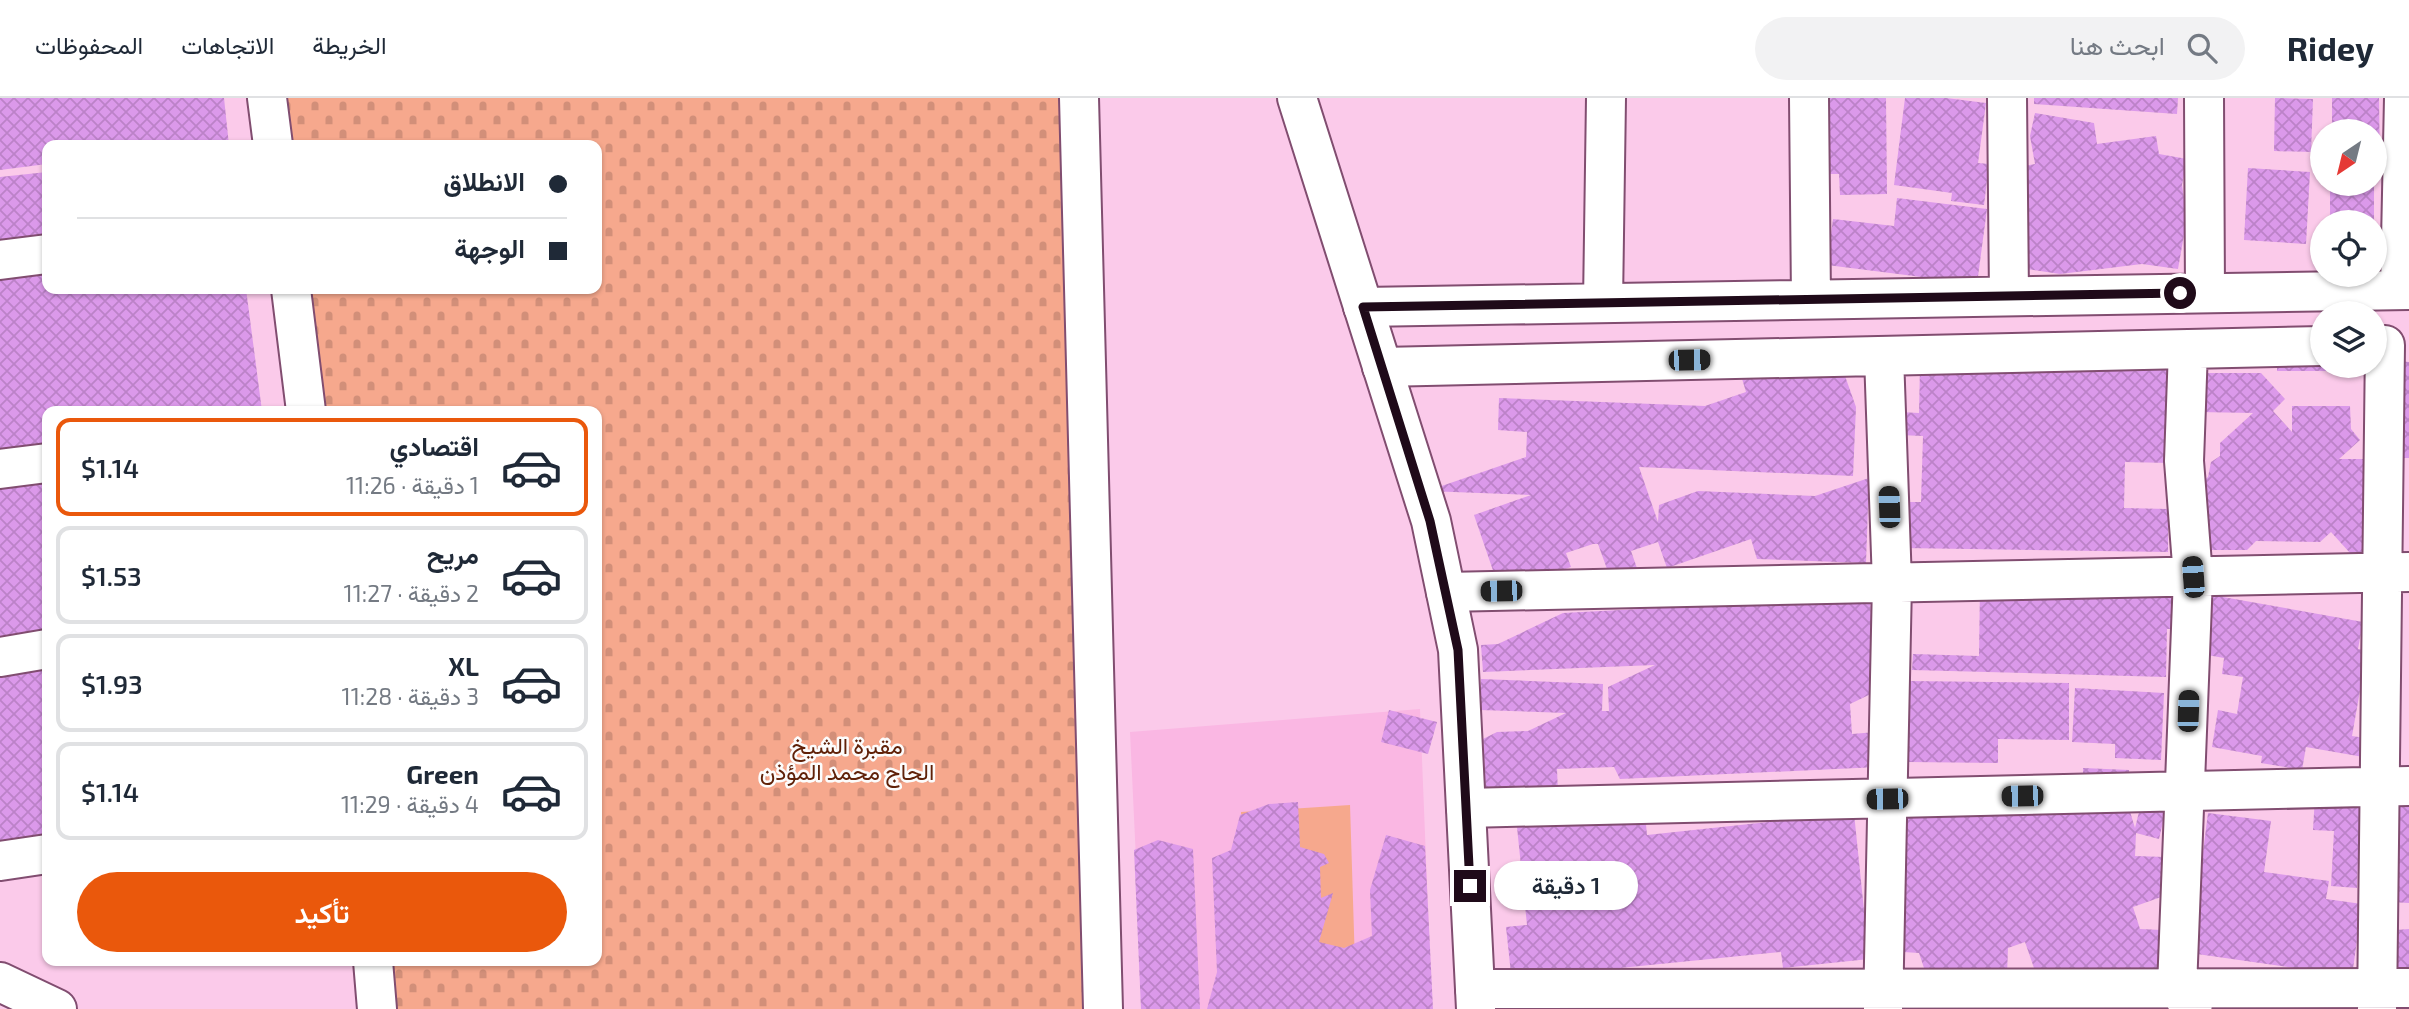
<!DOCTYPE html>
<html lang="ar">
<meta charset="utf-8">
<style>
:root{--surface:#fff;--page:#f2f2f3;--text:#1f2937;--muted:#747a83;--line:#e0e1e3;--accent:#ea580c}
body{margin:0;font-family:"Exo 2",Vazirmatn,sans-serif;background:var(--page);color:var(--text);direction:rtl;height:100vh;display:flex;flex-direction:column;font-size:26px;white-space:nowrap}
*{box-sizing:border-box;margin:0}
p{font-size:23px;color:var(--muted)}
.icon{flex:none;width:38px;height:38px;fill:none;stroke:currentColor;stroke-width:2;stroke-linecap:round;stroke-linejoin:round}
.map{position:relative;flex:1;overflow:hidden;direction:ltr}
.sheet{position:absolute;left:42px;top:308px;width:560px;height:560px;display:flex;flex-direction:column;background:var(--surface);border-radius:14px;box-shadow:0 2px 5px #0004;direction:rtl}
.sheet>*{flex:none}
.banner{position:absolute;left:42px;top:42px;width:560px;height:154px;border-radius:14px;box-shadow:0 2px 5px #0004;direction:rtl;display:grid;align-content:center;height:154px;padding:0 35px;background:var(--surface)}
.needle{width:46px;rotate:215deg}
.controls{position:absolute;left:2310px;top:21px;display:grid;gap:14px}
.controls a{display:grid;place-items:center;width:77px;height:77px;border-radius:50%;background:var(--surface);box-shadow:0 2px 5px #0004;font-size:35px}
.end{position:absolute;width:32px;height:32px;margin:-16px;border:9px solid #1f0a19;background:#fff;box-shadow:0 0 0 4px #fff}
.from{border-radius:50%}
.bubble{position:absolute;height:49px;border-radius:24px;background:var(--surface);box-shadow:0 2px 5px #0004;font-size:23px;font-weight:600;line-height:49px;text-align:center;direction:rtl}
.car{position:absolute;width:21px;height:42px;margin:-21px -10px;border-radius:9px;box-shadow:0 0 5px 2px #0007;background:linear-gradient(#222 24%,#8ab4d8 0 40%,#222 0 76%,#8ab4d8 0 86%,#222 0)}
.banner b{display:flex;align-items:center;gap:24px;height:66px;font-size:26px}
.banner b+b{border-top:2px solid var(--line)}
.banner i{width:18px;height:18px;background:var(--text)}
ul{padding:12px 0 0;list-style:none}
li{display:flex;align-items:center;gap:21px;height:98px;margin:0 14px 10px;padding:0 21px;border:4px solid var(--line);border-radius:14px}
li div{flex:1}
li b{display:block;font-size:26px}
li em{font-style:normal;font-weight:600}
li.selected{border-color:var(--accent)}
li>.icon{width:63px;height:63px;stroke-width:1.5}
.button{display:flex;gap:14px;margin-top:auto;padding:14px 35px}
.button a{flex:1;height:80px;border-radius:42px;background:var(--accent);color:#fff;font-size:28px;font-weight:600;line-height:80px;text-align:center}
header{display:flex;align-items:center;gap:42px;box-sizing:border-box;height:98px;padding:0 35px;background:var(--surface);border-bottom:2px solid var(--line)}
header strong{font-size:33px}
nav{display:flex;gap:38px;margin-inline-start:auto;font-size:24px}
.search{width:490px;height:63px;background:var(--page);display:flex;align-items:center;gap:18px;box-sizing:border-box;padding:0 24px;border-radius:38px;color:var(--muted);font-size:26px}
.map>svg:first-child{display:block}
</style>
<header>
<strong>Ridey</strong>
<div class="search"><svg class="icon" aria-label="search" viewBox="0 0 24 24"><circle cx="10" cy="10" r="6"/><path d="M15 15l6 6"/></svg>ابحث هنا</div>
<nav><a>الخريطة</a><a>الاتجاهات</a><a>المحفوظات</a></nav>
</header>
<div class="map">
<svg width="2409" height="911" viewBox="0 0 2409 911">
<defs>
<pattern id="cemetery-stones" width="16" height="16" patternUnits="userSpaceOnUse" patternTransform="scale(1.75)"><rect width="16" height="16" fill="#f6a88d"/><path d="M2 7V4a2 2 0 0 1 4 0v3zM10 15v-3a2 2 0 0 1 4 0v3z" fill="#d28f79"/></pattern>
<pattern id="building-cross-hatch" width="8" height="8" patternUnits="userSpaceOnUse" patternTransform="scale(1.75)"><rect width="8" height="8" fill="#db99ea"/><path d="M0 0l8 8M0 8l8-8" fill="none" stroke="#bc82c8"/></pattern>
</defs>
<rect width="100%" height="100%" fill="#fbcaea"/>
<path fill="#fab7e3" d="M1420 611 1432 911H1143L1130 634Z"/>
<path fill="url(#cemetery-stones)" d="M267 0H1079L1103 911H377L373 863H597V313H306L291 191H597V47H273Z"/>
<path fill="#f6a88d" d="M1350 707 1356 899 1246 904 1241 714Z"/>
<path fill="url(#building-cross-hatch)" d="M0 0H224L229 47H47V66L0 72Z
M1826 0H1886L1887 96 1840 97 1839 76H1827Z
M1905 0H1946L1986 5 1978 65 1989 66 1984 107 1951 103 1952 95 1894 87Z
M2034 0H2178L2177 16 2034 6Z
M2275 0 2313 1 2311 54 2274 53Z
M2332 0H2379L2380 71H2375V33H2332Z
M2035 15 2094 25 2097 46 2156 38 2159 56 2187 61 2182 87 2187 120 2178 171 2142 166 2060 176 2027 171 2017 69 2035 66 2030 38Z
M2248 70 2310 74 2306 146 2244 142Z
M47 74V143L0 148V79Z
M2330 86H2374V124H2330Z
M1897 100 1987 111 1977 186 1827 167 1833 121 1894 128Z
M47 173V191H246L262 313H47V345L0 351V178Z
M2277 250H2322V268H2370V273H2277Z
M2390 262 2409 264V360H2401Z
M1920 268 2171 272 2170 365 2125 364 2124 410 2168 411V454L1903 450V404H1921L1923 338 1899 337V314L1919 315Z
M1740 274 1845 278 1856 309 1853 378 1639 369 1658 424 1659 407 1698 393 1815 398 1869 380 1866 465 1757 461 1751 441 1667 470 1658 444 1631 453 1638 473 1611 482 1598 446H1593L1566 455 1571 469 1500 493 1474 417 1531 397 1427 393 1526 359 1527 334 1498 332 1499 300 1705 308 1746 294Z
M2197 275H2261L2285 301 2273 313 2292 334V308H2350L2351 331 2360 342 2339 361H2373V455H2350L2331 434 2320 444 2256 443 2247 452H2198V388L2208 379 2211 364 2220 358V345L2253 315 2197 314Z
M47 374V537L0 543V381Z
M1980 488 2173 494 2172 531H2167L2166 579 1912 572 1913 556 1979 558Z
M2206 496 2363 524 2358 551 2367 553 2352 638 2372 641 2369 660 2306 649 2302 672 2261 665 2262 658 2212 649 2218 612 2237 616 2243 579 2222 576 2224 560 2196 555Z
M1870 499 1875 594 1850 606 1852 636 1876 634 1878 669 1620 681 1614 669 1557 671 1558 696 1486 699 1483 641 1497 634 1528 633 1566 615 1480 612 1481 581 1603 586 1602 613H1609L1608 589 1655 567 1483 574 1481 547 1498 546 1563 515Z
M47 571V735L0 743V580Z
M1908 583 2069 585V642L1998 641V665L1908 664Z
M2075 590 2164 595 2161 662 2115 660V646L2072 644Z
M1389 612 1437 624 1428 656 1381 644Z
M2083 670 2129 672 2128 707 2135 730 2142 702 2167 707 2159 741 2136 735 2135 758 2165 759 2164 798 2133 809 2140 831 2162 832 2161 869 2137 878 2035 873 2025 844 2008 850 2007 877 1925 873 1919 855 1888 853 1894 699 1954 714 2008 717 2070 694 2083 695Z
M2315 698 2360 700 2357 790 2331 788 2334 733 2313 732Z
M2382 700H2409V805L2390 804Z
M1298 704 1300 749 1324 756 1329 765 1320 769 1321 800 1333 795 1319 844 1344 850 1372 838 1370 792 1386 737 1425 748 1433 911H1207L1217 874 1212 760 1231 752 1240 717 1269 706Z
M1854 715 1869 861 1783 870 1781 854 1560 876 1512 885 1506 829 1527 827 1517 729 1645 716 1647 737Z
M2208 715 2271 723 2264 774 2329 783 2326 801 2362 806 2352 878 2190 855Z
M1158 742 1193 751 1200 911H1141L1134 752Z
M2409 831V874L2386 875 2383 833Z
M2223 902 2330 909V911H2222Z"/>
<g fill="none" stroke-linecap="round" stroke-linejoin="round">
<defs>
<path id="minor" d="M267 0 273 47
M1079 0 1103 911
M1809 0 1811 201
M2007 0 2009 198
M2204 0 2205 195
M0 162 47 156
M291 191 306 313
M2400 192 2404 0
M1603 205 1606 0
M1363 209 2409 192
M2188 251 2184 363 2193 479 2177 890 2189 906H2193
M1382 269 2322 248
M0 371 47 365
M1446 494 2409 474
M0 559 47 551
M1466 710 2409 688
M0 763 47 756
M373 863 377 911
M0 884 57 911
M1475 891 2409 890
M1883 911 1892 485 1884 258
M2377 911 2385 247"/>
<path id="tertiary" d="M1297 0 1431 423 1458 552 1476 911"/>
</defs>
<use href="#minor" stroke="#814d70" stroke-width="42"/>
<use href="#tertiary" stroke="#814d70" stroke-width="42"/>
<use href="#minor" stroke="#fff" stroke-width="38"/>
<use href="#tertiary" stroke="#fff" stroke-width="38"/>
</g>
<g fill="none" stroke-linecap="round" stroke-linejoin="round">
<path stroke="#1f0a19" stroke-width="9" d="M1470 788 1458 552 1430 423 1363 209 2180 195"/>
</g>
<g text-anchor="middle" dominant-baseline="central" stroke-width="5" stroke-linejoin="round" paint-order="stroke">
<g font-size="23" fill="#602108" stroke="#fcfcfc">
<text x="847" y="647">مقبرة الشيخ<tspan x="847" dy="26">الحاج محمد المؤذن</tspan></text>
</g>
</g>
</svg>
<div class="controls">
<a><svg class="needle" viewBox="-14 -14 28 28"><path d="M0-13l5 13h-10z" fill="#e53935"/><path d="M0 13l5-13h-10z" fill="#747a83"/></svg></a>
<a><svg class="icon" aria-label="locate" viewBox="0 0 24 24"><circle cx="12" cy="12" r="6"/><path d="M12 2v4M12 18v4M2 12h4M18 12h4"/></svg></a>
<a><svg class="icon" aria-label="layers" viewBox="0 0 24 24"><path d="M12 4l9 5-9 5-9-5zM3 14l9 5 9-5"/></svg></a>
</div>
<i class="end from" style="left:2180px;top:195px"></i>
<i class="end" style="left:1470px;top:788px"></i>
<div class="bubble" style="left:1494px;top:763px;width:144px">1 دقيقة</div>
<i class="car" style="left:1689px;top:262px;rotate:89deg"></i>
<i class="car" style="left:1889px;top:409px;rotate:358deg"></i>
<i class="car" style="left:2193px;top:479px;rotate:356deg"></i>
<i class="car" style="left:1501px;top:493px;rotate:269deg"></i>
<i class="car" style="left:2188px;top:613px;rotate:2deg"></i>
<i class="car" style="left:2022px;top:698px;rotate:269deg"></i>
<i class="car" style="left:1887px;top:701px;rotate:269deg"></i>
<div class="banner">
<b><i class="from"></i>الانطلاق</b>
<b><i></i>الوجهة</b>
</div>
<section class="sheet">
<ul>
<li class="selected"><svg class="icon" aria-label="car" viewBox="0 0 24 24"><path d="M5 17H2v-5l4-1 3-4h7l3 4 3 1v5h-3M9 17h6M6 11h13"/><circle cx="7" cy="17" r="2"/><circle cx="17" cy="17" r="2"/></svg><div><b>اقتصادي</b><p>1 دقيقة · 11:26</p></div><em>$1.14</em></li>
<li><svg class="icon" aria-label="car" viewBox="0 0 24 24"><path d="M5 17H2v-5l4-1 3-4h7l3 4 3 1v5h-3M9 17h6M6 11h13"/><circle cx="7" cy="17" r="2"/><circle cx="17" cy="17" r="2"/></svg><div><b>مريح</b><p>2 دقيقة · 11:27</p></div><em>$1.53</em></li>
<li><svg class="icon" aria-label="car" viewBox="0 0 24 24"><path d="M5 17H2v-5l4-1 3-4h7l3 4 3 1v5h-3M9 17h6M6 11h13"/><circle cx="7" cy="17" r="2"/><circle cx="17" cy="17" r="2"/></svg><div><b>XL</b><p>3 دقيقة · 11:28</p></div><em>$1.93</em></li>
<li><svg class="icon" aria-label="car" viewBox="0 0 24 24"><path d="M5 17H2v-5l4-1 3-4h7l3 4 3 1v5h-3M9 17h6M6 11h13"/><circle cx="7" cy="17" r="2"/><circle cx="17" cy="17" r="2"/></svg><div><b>Green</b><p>4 دقيقة · 11:29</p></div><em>$1.14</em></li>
</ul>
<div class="button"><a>تأكيد</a></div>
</section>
</div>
